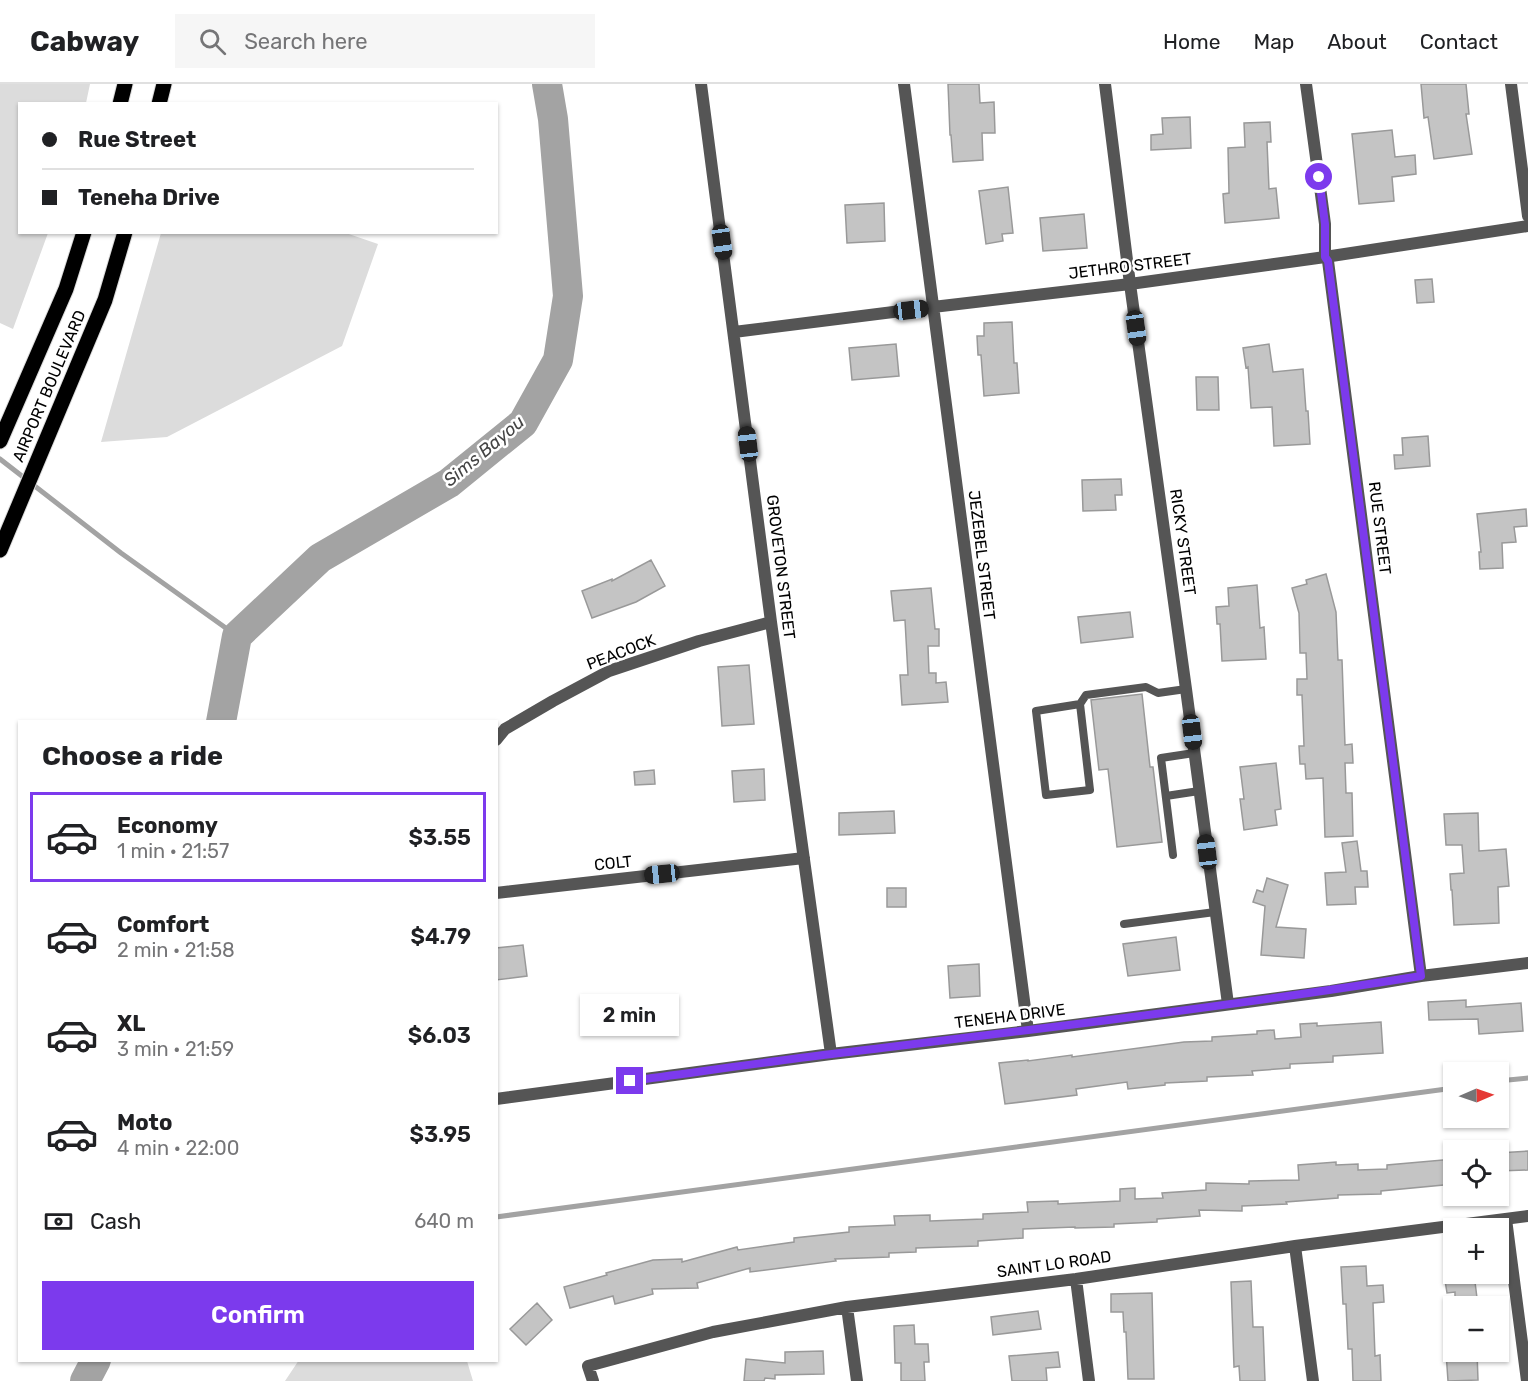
<!DOCTYPE html>
<meta charset="utf-8">
<style>
:root{--surface:#fff;--page:#f6f6f6;--text:#202124;--muted:#757577;--line:#e0e0e0;--accent:#7c3aed}
body{margin:0;font-family:Rubik,sans-serif;background:var(--page);color:var(--text);height:100vh;display:flex;flex-direction:column;font-size:22px;white-space:nowrap}
*{box-sizing:border-box;margin:0}
p{font-size:20px;color:var(--muted)}
.icon{flex:none;width:33px;height:33px;fill:none;stroke:currentColor;stroke-width:2;stroke-linecap:round;stroke-linejoin:round}
.map{position:relative;flex:1;overflow:hidden}
.side{position:absolute;left:18px;top:636px;width:480px;height:642px;display:flex;flex-direction:column;background:var(--surface);border-radius:0px;box-shadow:0 2px 4px #0004}
.side>*{flex:none}
.banner{position:absolute;left:18px;top:18px;width:480px;height:132px;border-radius:0px;box-shadow:0 2px 4px #0004;display:grid;align-content:center;height:132px;padding:0 24px;background:var(--surface)}
.needle{width:39px;rotate:88deg}
.tools{position:absolute;left:1443px;top:978px;display:grid;gap:12px}
.tools a{display:grid;place-items:center;width:66px;height:66px;border-radius:0px;background:var(--surface);box-shadow:0 2px 4px #0004;font-size:30px}
.end{position:absolute;width:27px;height:27px;margin:-14px;border:8px solid #7c3aed;background:#fff;box-shadow:0 0 0 3px #fff}
.from{border-radius:50%}
.bubble{position:absolute;height:42px;border-radius:0px;background:var(--surface);box-shadow:0 2px 4px #0004;font-size:20px;font-weight:600;line-height:42px;text-align:center}
.car{position:absolute;width:18px;height:36px;margin:-18px -9px;border-radius:8px;box-shadow:0 0 4px 2px #0007;background:linear-gradient(#222 24%,#8ab4d8 0 40%,#222 0 76%,#8ab4d8 0 86%,#222 0)}
.banner b{display:flex;align-items:center;gap:21px;height:57px;font-size:22px}
.banner b+b{border-top:2px solid var(--line)}
.banner i{width:15px;height:15px;background:var(--text)}
ul{padding:0;list-style:none}
li{display:flex;align-items:center;gap:18px;height:90px;margin:0 12px 9px;padding:0 12px;border:3px solid transparent;border-radius:0px}
li div{flex:1}
li b{display:block;font-size:22px}
li em{font-style:normal;font-weight:600}
li.on{border-color:var(--accent)}
li>.icon{width:54px;height:54px;stroke-width:1.5}
h2{padding:0 24px;font-size:27px;line-height:72px}
.pay{display:flex;align-items:center;gap:15px;height:66px;padding:0 24px;font-size:22px}
.pay p{margin-inline-start:auto}
.primary-button{display:flex;gap:12px;margin-top:auto;padding:12px 24px}
.primary-button a{flex:1;height:69px;border-radius:0px;background:var(--accent);color:#fff;font-size:24px;font-weight:600;line-height:69px;text-align:center}
header{display:flex;align-items:center;gap:36px;box-sizing:border-box;height:84px;padding:0 30px;background:var(--surface);border-bottom:2px solid var(--line)}
header strong{font-size:28px}
nav{display:flex;gap:33px;margin-inline-start:auto;font-size:21px}
.search{width:420px;height:54px;background:var(--page);display:flex;align-items:center;gap:15px;box-sizing:border-box;padding:0 21px;border-radius:0px;color:var(--muted);font-size:22px}
.map>svg:first-child{display:block}
</style>
<header>
<strong>Cabway</strong>
<div class="search"><svg class="icon" aria-label="search" viewBox="0 0 24 24"><circle cx="10" cy="10" r="6"/><path d="M15 15l6 6"/></svg>Search here</div>
<nav><a>Home</a><a>Map</a><a>About</a><a>Contact</a></nav>
</header>
<div class="map">
<svg width="1528" height="1297" viewBox="0 0 1528 1297">
<rect width="100%" height="100%" fill="#fff"/>
<path fill="#dcdcdc" d="M0 0H90L86 19 20 20V148L48 149 13 245 0 239Z
M343 148 378 160 342 262 167 353 101 358 161 149Z
M299 1276 467 1277 473 1297H285Z"/>
<g fill="none" stroke-linecap="round" stroke-linejoin="round">
<path stroke="#a3a3a3" stroke-width="5" d="M0 375 121 469 237 552
M1498 997 1528 994
M496 1133 1454 1004"/>
<path stroke="#a3a3a3" stroke-width="30" d="M221 638 237 552 320 474 449 399 523 339 558 276 568 212 553 35 547 0
M85 1297 96 1276"/>
</g>
<path fill="#c4c4c4" stroke="#999" stroke-width="1.5" d="M948 0H979L980 19 994 18 995 49H982L983 76 953 78 951 51H950Z
M1421 0H1466L1469 30H1466L1472 70 1434 75 1428 33 1424 34Z
M1190 33 1191 64 1151 66V51L1163 50 1162 34Z
M1270 38 1271 58H1267L1269 105 1276 104 1279 134 1225 139 1223 110 1229 109 1228 64 1245 63 1244 39Z
M1392 46 1395 73 1415 71 1416 90 1392 93 1394 117 1359 120 1352 50Z
M1008 103 1013 149 1002 150 1003 157 986 160 979 107Z
M884 119 885 157 847 159 845 121Z
M1084 130 1087 164 1043 167 1040 134Z
M1432 195 1434 218 1417 219 1415 196Z
M1012 238 1014 279H1017L1019 309 984 312 981 271H978L977 252H984V239Z
M896 260 899 292 852 296 849 264Z
M1269 260 1273 288 1303 285 1306 327H1308L1310 360 1274 362 1272 323 1251 324 1248 283 1246 284 1243 264Z
M1196 293H1218L1219 326H1197Z
M1428 352 1430 382 1395 385 1394 371H1403L1402 354Z
M1121 395 1122 411H1115L1116 426 1083 427 1082 396Z
M1526 425 1527 442 1514 443 1516 458 1502 459 1503 484 1480 485 1479 468H1481L1477 430Z
M651 476 665 502 636 518 592 534 582 507 612 495V497Z
M1326 490 1336 528 1338 576H1342L1345 661 1352 660 1353 679H1345L1346 709H1352L1353 752 1325 753 1323 694 1306 695 1305 680H1300L1299 662H1304L1302 611H1297V595H1307L1306 569H1300L1299 529 1292 504 1307 500 1306 496Z
M1257 501 1260 544 1264 543 1266 575 1222 577 1220 540H1217L1216 523 1229 522 1228 504Z
M931 504 935 545H939V562H928L929 589H936V599L946 598 948 618 902 621 900 591H908L905 536 894 537 891 507Z
M1130 528 1133 553 1081 559 1078 533Z
M749 581 754 640 722 642 718 583Z
M1142 610 1150 683H1153L1162 758 1117 763 1108 685 1099 686 1091 616Z
M1276 679 1281 725 1275 726 1277 741 1244 746 1240 715H1244L1240 683Z
M764 685 765 716 734 718 732 687Z
M654 686 655 700 635 701 634 688Z
M894 727 895 749 839 751V729Z
M1478 729 1479 767 1506 765 1509 802 1498 803 1499 839 1454 841 1452 806H1451L1450 790 1464 789 1462 761H1446L1444 730Z
M1357 757 1361 787H1367L1368 803H1355L1356 820 1327 821 1325 789 1346 788 1342 759Z
M1267 794 1288 801 1276 843 1306 845 1304 874 1261 871 1265 822 1253 818 1257 806 1263 808Z
M887 804H906V823H887Z
M1176 853 1180 886 1128 892 1123 860Z
M523 861 527 892 496 896V864Z
M979 880 980 912 950 914 948 882Z
M1466 916V923L1521 919 1523 947 1479 950 1478 935 1429 936 1428 918Z
M1381 938 1383 969 1333 972V978L1290 980V984L1252 987 1253 991 1207 993V997L1165 999V1001L1128 1005 1127 998 1076 1005 1077 1011 1005 1020 999 979 1028 976V977L1072 971V973L1184 958 1212 957V953L1257 950V947L1274 946 1275 955 1301 953 1300 940 1317 939V942Z
M1528 1067V1086L1498 1087V1069Z
M1454 1075V1100L1381 1107V1110L1338 1111V1114L1286 1118 1287 1120 1242 1122V1127L1199 1126 1200 1132 1157 1135V1138L1114 1140V1143L1075 1144V1143L1023 1145V1154L978 1157V1162L916 1164V1168L889 1169V1173L835 1175 836 1177 750 1188V1184L697 1199 698 1204 652 1205 653 1210 615 1220 613 1212 570 1224 564 1203 607 1191 606 1189 653 1176 682 1175V1178L737 1163 738 1166 794 1158V1154L849 1148V1143L895 1141 894 1132 930 1131V1137L983 1135V1130L1028 1128 1027 1118 1058 1117V1120L1120 1117V1105L1135 1104V1115L1163 1114 1162 1109 1206 1106V1099L1249 1100V1097L1299 1096 1298 1081 1336 1078V1081L1358 1080V1086L1387 1085V1081Z
M1366 1182 1367 1202 1383 1201 1384 1218 1373 1219 1375 1272 1380 1271 1381 1297H1353L1352 1265H1348L1346 1220H1343L1341 1183Z
M1444 1190H1474L1478 1222H1455V1208L1447 1209Z
M1251 1197 1253 1243H1263L1265 1297H1240L1239 1282 1234 1283 1231 1198Z
M1152 1209 1154 1295H1128L1126 1248H1124L1123 1228H1111V1210Z
M537 1219 552 1236 526 1261 510 1245Z
M1038 1227 1041 1245 993 1251 991 1233Z
M914 1241 915 1260H928L929 1278H924L925 1297H901V1279H895L894 1242Z
M823 1267 824 1290 775 1291V1295L765 1294 764 1297H744L746 1275 785 1279V1268Z
M1058 1268 1060 1283 1046 1284 1047 1297H1012L1009 1272Z
M1446 1268H1477L1478 1296 1448 1297Z"/>
<g fill="none" stroke-linecap="round" stroke-linejoin="round">
<defs>
<path id="primary" d="M120 20 125 0
M159 20 164 0
M0 357 66 205 84 148
M0 466 105 216 125 148"/>
</defs>
<use href="#primary" stroke="#dbdbdb" stroke-width="17"/>
<path stroke="#555" stroke-width="8" d="M1080 620 1090 706 1046 711 1036 627 1080 620 1086 611 1146 603 1158 609 1186 605
M1166 712 1199 707
M1173 771 1161 674 1194 669
M1124 840 1215 828"/>
<path stroke="#555" stroke-width="12" d="M701 0 771 538 831 970
M904 0 1028 947
M1105 0 1130 200 1186 605 1228 920
M1306 0 1325 140V173L1328 177 1421 892
M734 248 933 223 1130 200 1325 173 1528 142
M496 656 505 645 553 617 609 587 699 557 771 538
M496 809 804 774
M496 1015 831 970 1028 947 1331 907 1421 892 1528 879
M1506 1135 1527 1297
M1295 1162 1313 1297
M1076 1195 1089 1297
M847 1223 857 1297
M593 1297 588 1282 713 1248 847 1223 1076 1195 1295 1162 1528 1132"/>
<path stroke="#555" stroke-width="12" d="M1511 0 1528 132"/>
<use href="#primary" stroke="#000" stroke-width="15"/>
</g>
<g fill="none" stroke-linecap="round" stroke-linejoin="round">
<path stroke="#7c3aed" stroke-width="8" d="M630 997C698 988 765 978 832 970 1029 946 1226 923 1421 892L1328 177 1325 173V140L1319 93"/>
</g>
<g text-anchor="middle" dominant-baseline="central" stroke-width="5" stroke-linejoin="round" paint-order="stroke">
<g font-size="16" fill="#000" stroke="#fff">
<text transform="translate(1130 182) rotate(-7)">JETHRO STREET</text>
<text transform="translate(49 302) rotate(-67)">AIRPORT BOULEVARD</text>
<text transform="translate(1380 444) rotate(83)">RUE STREET</text>
<text transform="translate(1183 458) rotate(82)">RICKY STREET</text>
<text transform="translate(982 471) rotate(83)">JEZEBEL STREET</text>
<text transform="translate(781 483) rotate(83)">GROVETON STREET</text>
<text transform="translate(621 568) rotate(-21)">PEACOCK</text>
<text transform="translate(613 779) rotate(-6)">COLT</text>
<text transform="translate(1010 932) rotate(-7)">TENEHA DRIVE</text>
<text transform="translate(1054 1180) rotate(-8)">SAINT LO ROAD</text>
</g>
<g font-size="18" font-style="italic" fill="#444" stroke="#fff">
<text transform="translate(484 367) rotate(-40)">Sims Bayou</text>
</g>
</g>
</svg>
<div class="tools">
<a><svg class="needle" viewBox="-14 -14 28 28"><path d="M0-13l5 13h-10z" fill="#e53935"/><path d="M0 13l5-13h-10z" fill="#757577"/></svg></a>
<a><svg class="icon" aria-label="locate" viewBox="0 0 24 24"><circle cx="12" cy="12" r="6"/><path d="M12 2v4M12 18v4M2 12h4M18 12h4"/></svg></a>
<a>+</a>
<a>−</a>
</div>
<i class="end from" style="left:1319px;top:93px"></i>
<i class="end" style="left:630px;top:997px"></i>
<div class="bubble" style="left:580px;top:910px;width:99px">2 min</div>
<i class="car" style="left:722px;top:158px;rotate:172deg"></i>
<i class="car" style="left:911px;top:226px;rotate:83deg"></i>
<i class="car" style="left:1136px;top:244px;rotate:172deg"></i>
<i class="car" style="left:748px;top:360px;rotate:353deg"></i>
<i class="car" style="left:1192px;top:648px;rotate:173deg"></i>
<i class="car" style="left:1207px;top:768px;rotate:353deg"></i>
<i class="car" style="left:662px;top:790px;rotate:264deg"></i>
<div class="banner">
<b><i class="from"></i>Rue Street</b>
<b><i></i>Teneha Drive</b>
</div>
<section class="side">
<h2>Choose a ride</h2>
<ul>
<li class="on"><svg class="icon" aria-label="car" viewBox="0 0 24 24"><path d="M5 17H2v-5l4-1 3-4h7l3 4 3 1v5h-3M9 17h6M6 11h13"/><circle cx="7" cy="17" r="2"/><circle cx="17" cy="17" r="2"/></svg><div><b>Economy</b><p>1 min · 21:57</p></div><em>$3.55</em></li>
<li><svg class="icon" aria-label="car" viewBox="0 0 24 24"><path d="M5 17H2v-5l4-1 3-4h7l3 4 3 1v5h-3M9 17h6M6 11h13"/><circle cx="7" cy="17" r="2"/><circle cx="17" cy="17" r="2"/></svg><div><b>Comfort</b><p>2 min · 21:58</p></div><em>$4.79</em></li>
<li><svg class="icon" aria-label="car" viewBox="0 0 24 24"><path d="M5 17H2v-5l4-1 3-4h7l3 4 3 1v5h-3M9 17h6M6 11h13"/><circle cx="7" cy="17" r="2"/><circle cx="17" cy="17" r="2"/></svg><div><b>XL</b><p>3 min · 21:59</p></div><em>$6.03</em></li>
<li><svg class="icon" aria-label="car" viewBox="0 0 24 24"><path d="M5 17H2v-5l4-1 3-4h7l3 4 3 1v5h-3M9 17h6M6 11h13"/><circle cx="7" cy="17" r="2"/><circle cx="17" cy="17" r="2"/></svg><div><b>Moto</b><p>4 min · 22:00</p></div><em>$3.95</em></li>
</ul>
<div class="pay"><svg class="icon" aria-label="cash" viewBox="0 0 24 24"><path d="M3 7h18v10H3z"/><circle cx="12" cy="12" r="2"/></svg>Cash<p>640 m</p></div>
<div class="primary-button"><a>Confirm</a></div>
</section>
</div>
